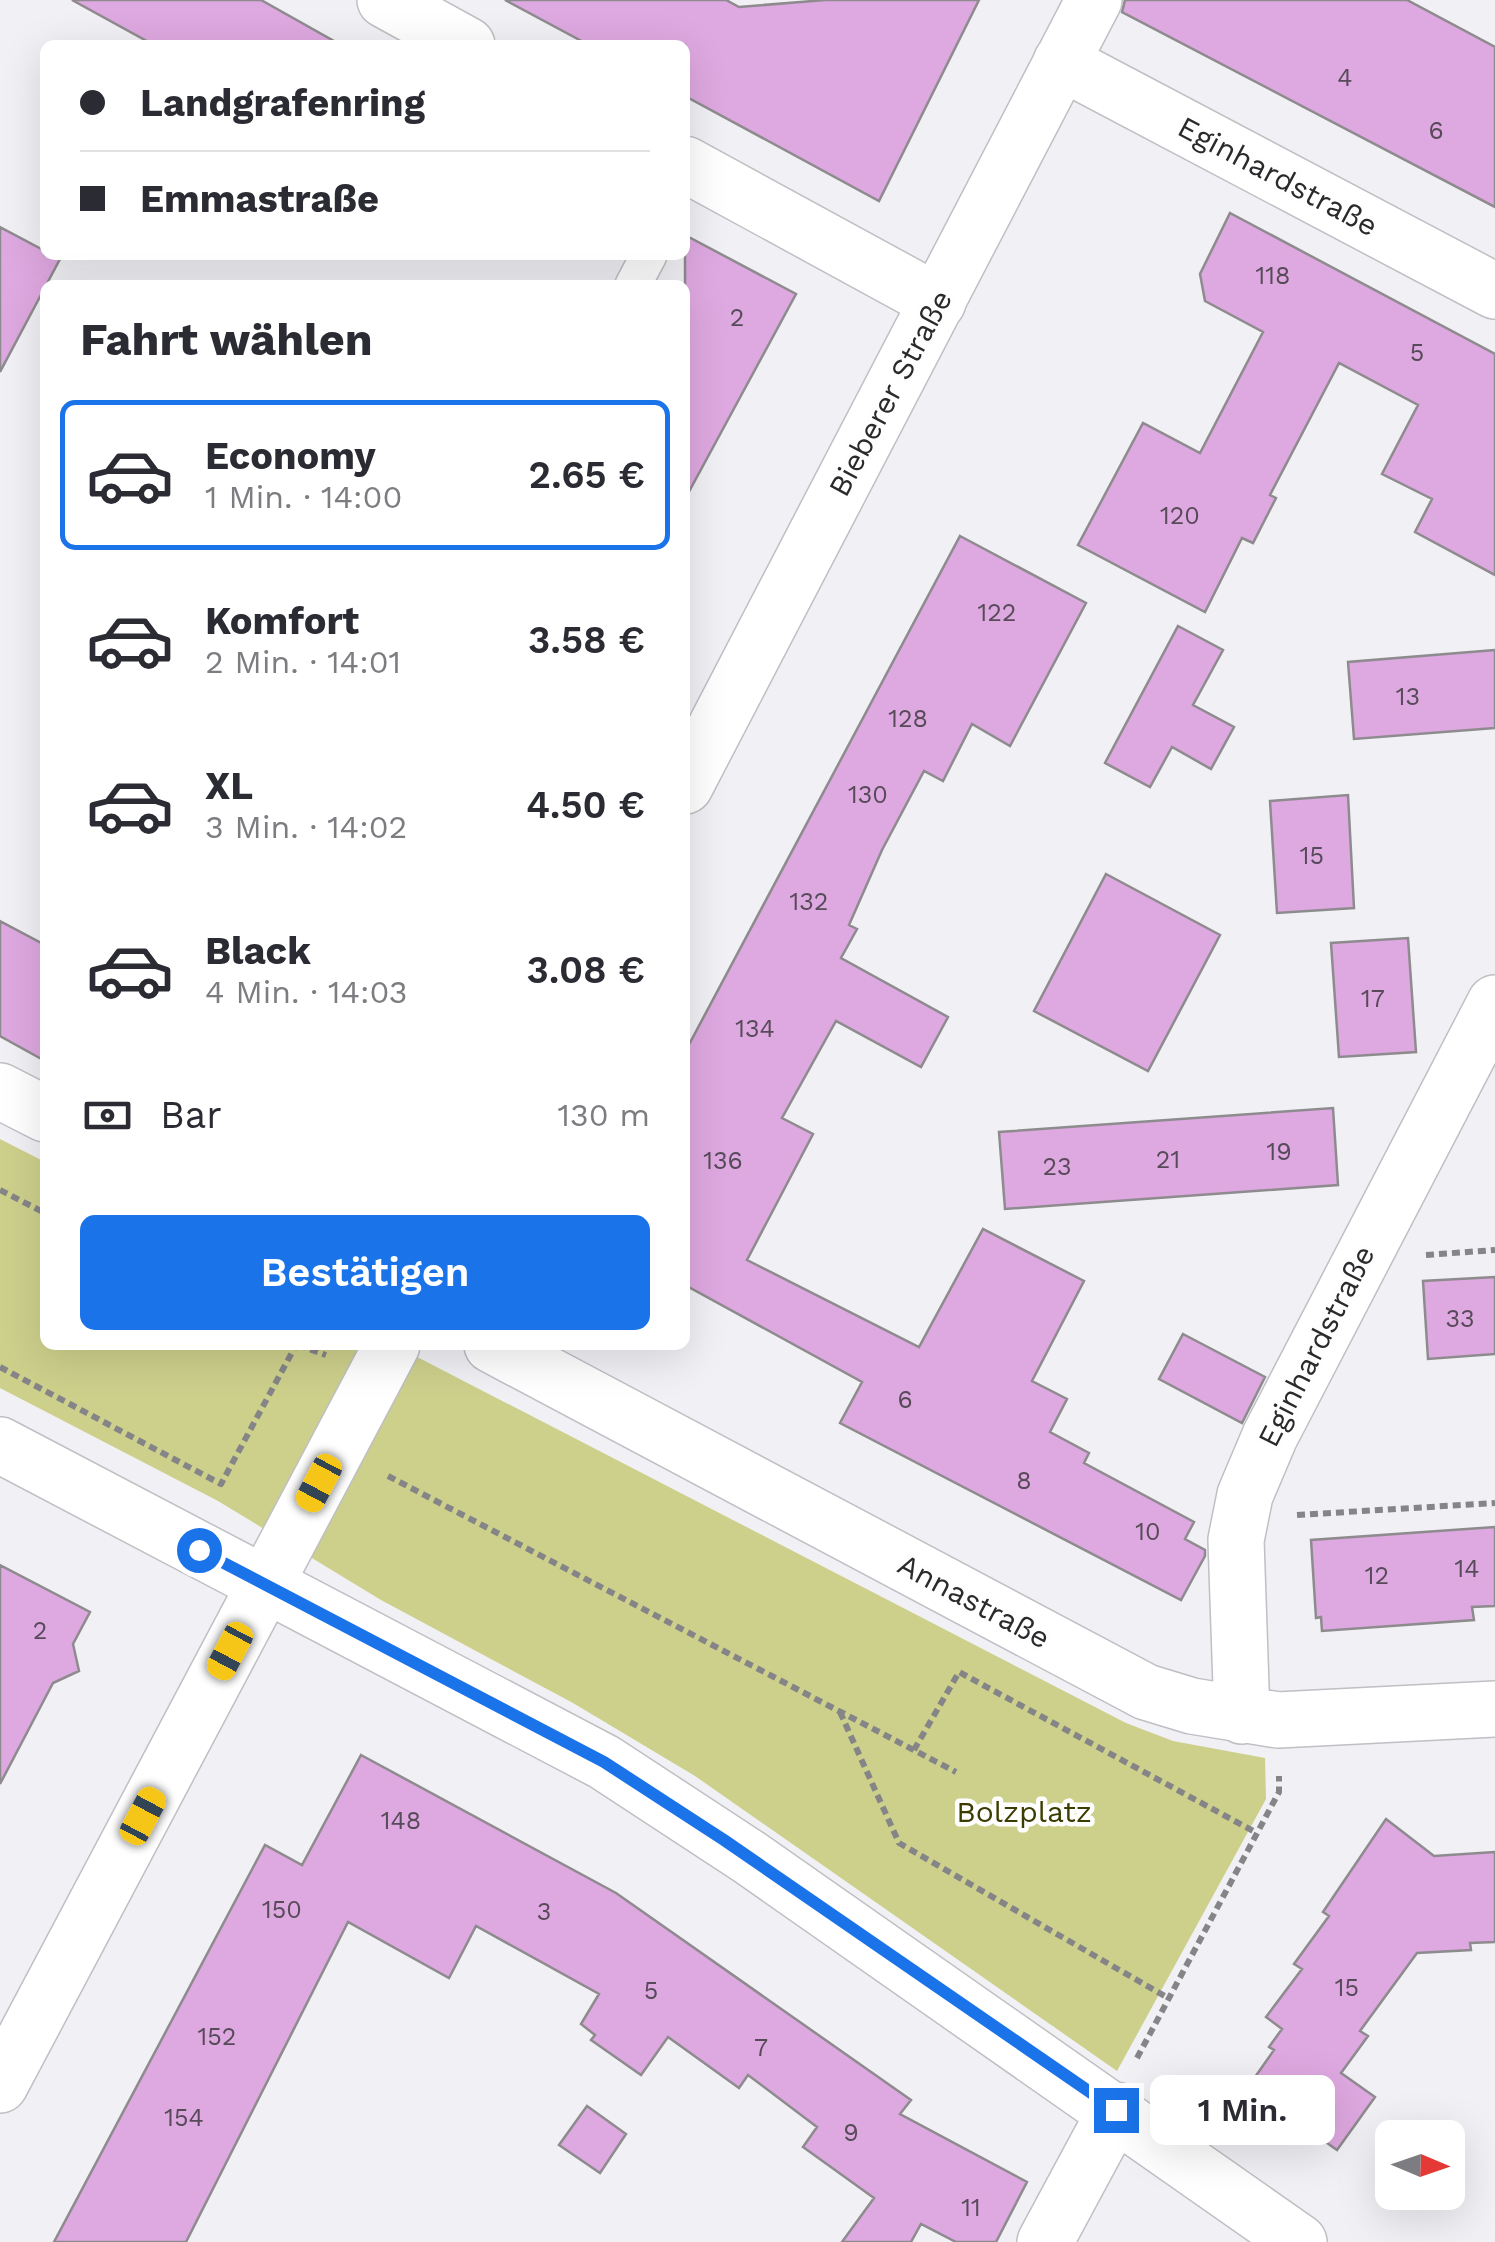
<!DOCTYPE html>
<html lang="de">
<meta charset="utf-8">
<style>
:root{--surface:#fff;--page:#f7f7f7;--text:#2b2b33;--muted:#7c7c81;--line:#e1e1e2;--accent:#1a73e8}
body{margin:0;font-family:"Work Sans",sans-serif;background:var(--page);color:var(--text);height:100vh;display:flex;flex-direction:column;font-size:38px;white-space:nowrap}
*{box-sizing:border-box;margin:0}
p{font-size:32px;color:var(--muted)}
.icon{flex:none;width:55px;height:55px;fill:none;stroke:currentColor;stroke-width:2;stroke-linecap:round;stroke-linejoin:round}
.map{position:relative;flex:1;overflow:hidden}
.drawer{position:absolute;left:40px;top:280px;width:650px;height:1070px;display:flex;flex-direction:column;background:var(--surface);border-radius:15px;box-shadow:0 10px 40px #0002}
.drawer>*{flex:none}
.hud{position:absolute;left:40px;top:40px;width:650px;height:220px;border-radius:15px;box-shadow:0 10px 40px #0002;display:grid;align-content:center;height:220px;padding:0 40px;background:var(--surface)}
.needle{width:65px;rotate:92deg}
.buttons{position:absolute;left:1375px;top:2120px;display:grid;gap:20px}
.buttons a{display:grid;place-items:center;width:90px;height:90px;border-radius:15px;background:var(--surface);box-shadow:0 10px 40px #0002;font-size:50px}
.end{position:absolute;width:45px;height:45px;margin:-22px;border:12px solid #1a73e8;background:#fff;box-shadow:0 0 0 5px #fff}
.from{border-radius:50%}
.bubble{position:absolute;height:70px;border-radius:15px;background:var(--surface);box-shadow:0 10px 40px #0002;font-size:32px;font-weight:600;line-height:70px;text-align:center}
.car{position:absolute;width:30px;height:60px;margin:-30px -15px;border-radius:12px;box-shadow:0 0 8px 2px #0007;background:linear-gradient(#f5c518 24%,#345 0 40%,#f5c518 0 76%,#345 0 86%,#f5c518 0)}
.hud b{display:flex;align-items:center;gap:35px;height:95px;font-size:38px}
.hud b+b{border-top:2px solid var(--line)}
.hud i{width:25px;height:25px;background:var(--text)}
ul{padding:0;list-style:none}
li{display:flex;align-items:center;gap:30px;height:150px;margin:0 20px 15px;padding:0 20px;border:5px solid transparent;border-radius:15px}
li div{flex:1}
li b{display:block;font-size:38px}
li em{font-style:normal;font-weight:600}
li.current{border-color:var(--accent)}
li>.icon{width:90px;height:90px;stroke-width:1.5}
h2{padding:0 40px;font-size:45px;line-height:120px}
.pay{display:flex;align-items:center;gap:25px;height:110px;padding:0 40px;font-size:38px}
.pay p{margin-inline-start:auto}
.primary-button{display:flex;gap:20px;margin-top:auto;padding:20px 40px}
.primary-button a{flex:1;height:115px;border-radius:15px;background:var(--accent);color:#fff;font-size:40px;font-weight:600;line-height:115px;text-align:center}
.map>svg:first-child{display:block}
</style>
<div class="map">
<svg width="1495" height="2242" viewBox="0 0 1495 2242">
<rect width="100%" height="100%" fill="#f1f0f5"/>
<path fill="#cdd08b" d="M0 1139 45 1162V1345H394L1126 1723 1173 1741 1265 1758 1266 1799 1117 2071 695 1776 573 1703 381 1600 218 1501 0 1388Z"/>
<path fill="#dea8e0" stroke="#8e8b8e" stroke-width="2.5" d="M72 0H261L341 45H154Z
M505 0H726L739 7 825 0H979L879 201 685 96V45H589Z
M1125 0H1407L1495 47V207L1122 12Z
M1230 213 1495 354V575L1415 532 1432 499 1382 474 1418 405 1339 363 1270 495 1276 498 1253 543 1242 538 1205 612 1078 545 1143 423 1200 453 1263 332 1205 301 1200 274Z
M0 227 45 251V255L60 259 0 372Z
M685 235 796 294 685 499Z
M960 536 1086 603 1010 746 972 724 943 781 924 771 882 850 849 925 857 929 841 958 948 1017 921 1067 836 1021 782 1118 813 1134 747 1260 919 1347 983 1229 1084 1281 1032 1381 1067 1399 1050 1432 1089 1453 1084 1463 1194 1522 1185 1539 1205 1550V1556L1181 1600 840 1423 862 1382 685 1285V1052Z
M1178 626 1223 650 1193 705 1234 727 1211 769 1172 747 1150 787 1105 763Z
M1495 650V728L1354 739 1348 662Z
M1348 795 1354 908 1277 913 1270 801Z
M1106 874 1220 935 1148 1071 1034 1011Z
M0 921 45 945V1061L0 1036Z
M1408 938 1416 1052 1339 1057 1331 943Z
M1333 1108 1338 1185 1005 1209 999 1132Z
M1495 1277V1354L1428 1359 1423 1281Z
M1183 1334 1265 1377 1242 1423 1159 1379Z
M1495 1527V1606L1472 1607 1474 1620 1322 1631 1321 1617 1316 1618 1311 1540Z
M0 1565 90 1612 73 1644 79 1671 53 1683 0 1784Z
M361 1755 616 1893 911 2100 900 2114 1027 2182 996 2242H956L921 2224 911 2242H842L874 2198 803 2147 817 2127 748 2075 739 2088 668 2037 641 2075 591 2040 595 2035 581 2024 599 1994 476 1926 449 1978 348 1922 186 2242H54L265 1845 302 1865Z
M1386 1819 1434 1856 1495 1852V1942L1470 1943 1471 1950 1417 1953 1360 2031 1368 2036 1341 2073 1375 2097 1337 2150 1248 2087 1274 2050 1269 2047 1282 2029 1266 2017 1302 1969 1294 1964 1329 1916 1323 1912Z
M587 2106 626 2134 600 2173 559 2145Z"/>
<g fill="none" stroke-linecap="round" stroke-linejoin="round">
<defs>
<path id="lane" d="M633 285 649 255"/>
<path id="street" d="M385 0 467 45
M1061 62 1495 291
M685 164 938 302
M0 1091 45 1114
M492 1345 1146 1692 1192 1706 1278 1720 1495 1709
M0 1445 604 1762 749 1857 1299 2242
M1242 1716 1236 1540 1245 1495 1270 1436 1495 1003
M1045 2242 1116 2110"/>
<path id="secondary" d="M685 786 1094 0
M0 2085 392 1345"/>
</defs>
<use href="#lane" stroke="#bfbfc4" stroke-width="38"/>
<use href="#street" stroke="#bfbfc4" stroke-width="58"/>
<use href="#secondary" stroke="#bfbfc4" stroke-width="58"/>
<path stroke="#858588" stroke-width="6" stroke-dasharray="8 5" stroke-linecap="butt" d="M0 1190 45 1213
M1426 1255 1495 1250
M298 1345 326 1355
M0 1367 221 1484 296 1345
M388 1476 956 1772
M1297 1515 1495 1503
M840 1712 899 1843 1168 1998
M914 1750 959 1672 1257 1833
M1137 2058 1279 1792V1776"/>
<use href="#lane" stroke="#fff" stroke-width="35"/>
<use href="#street" stroke="#fff" stroke-width="55"/>
<use href="#secondary" stroke="#fff" stroke-width="55"/>
</g>
<g fill="none" stroke-linecap="round" stroke-linejoin="round">
<path stroke="#1a73e8" stroke-width="12" d="M199 1550 604 1762 724 1840 1116 2110"/>
</g>
<g text-anchor="middle" dominant-baseline="central" stroke-width="9" stroke-linejoin="round" paint-order="stroke">
<g font-size="25" fill="#574a59">
<text x="1345" y="77">4</text>
<text x="1436" y="130">6</text>
<text x="1273" y="275">118</text>
<text x="737" y="317">2</text>
<text x="1417" y="352">5</text>
<text x="1180" y="515">120</text>
<text x="997" y="612">122</text>
<text x="1408" y="696">13</text>
<text x="908" y="718">128</text>
<text x="868" y="794">130</text>
<text x="1312" y="855">15</text>
<text x="809" y="901">132</text>
<text x="1373" y="998">17</text>
<text x="755" y="1028">134</text>
<text x="1279" y="1151">19</text>
<text x="1168" y="1159">21</text>
<text x="723" y="1160">136</text>
<text x="1057" y="1166">23</text>
<text x="1460" y="1318">33</text>
<text x="905" y="1399">6</text>
<text x="1024" y="1480">8</text>
<text x="1148" y="1531">10</text>
<text x="1467" y="1568">14</text>
<text x="1377" y="1575">12</text>
<text x="40" y="1630">2</text>
<text x="401" y="1820">148</text>
<text x="282" y="1909">150</text>
<text x="544" y="1911">3</text>
<text x="1347" y="1987">15</text>
<text x="651" y="1990">5</text>
<text x="217" y="2036">152</text>
<text x="761" y="2047">7</text>
<text x="184" y="2117">154</text>
<text x="851" y="2132">9</text>
<text x="971" y="2207">11</text>
</g>
<g font-size="30" fill="#2a2a2c" stroke="#fefeff">
<text transform="translate(1278 176) rotate(28)">Eginhardstraße</text>
<text transform="translate(890 393) rotate(-62)">Bieberer Straße</text>
<text transform="translate(1316 1346) rotate(-63)">Eginhardstraße</text>
<text transform="translate(974 1601) rotate(28)">Annastraße</text>
</g>
<g font-size="30" fill="#3c3c00" stroke="#fefeff">
<text x="1024" y="1811">Bolzplatz</text>
</g>
</g>
</svg>
<div class="buttons">
<a><svg class="needle" viewBox="-14 -14 28 28"><path d="M0-13l5 13h-10z" fill="#e53935"/><path d="M0 13l5-13h-10z" fill="#7c7c81"/></svg></a>
</div>
<i class="end from" style="left:199px;top:1550px"></i>
<i class="end" style="left:1116px;top:2110px"></i>
<div class="bubble" style="left:1150px;top:2075px;width:185px">1 Min.</div>
<i class="car" style="left:319px;top:1483px;rotate:208deg"></i>
<i class="car" style="left:230px;top:1651px;rotate:208deg"></i>
<i class="car" style="left:143px;top:1816px;rotate:28deg"></i>
<div class="hud">
<b><i class="from"></i>Landgrafenring</b>
<b><i></i>Emmastraße</b>
</div>
<section class="drawer">
<h2>Fahrt wählen</h2>
<ul>
<li class="current"><svg class="icon" aria-label="car" viewBox="0 0 24 24"><path d="M5 17H2v-5l4-1 3-4h7l3 4 3 1v5h-3M9 17h6M6 11h13"/><circle cx="7" cy="17" r="2"/><circle cx="17" cy="17" r="2"/></svg><div><b>Economy</b><p>1 Min. · 14:00</p></div><em>2.65 €</em></li>
<li><svg class="icon" aria-label="car" viewBox="0 0 24 24"><path d="M5 17H2v-5l4-1 3-4h7l3 4 3 1v5h-3M9 17h6M6 11h13"/><circle cx="7" cy="17" r="2"/><circle cx="17" cy="17" r="2"/></svg><div><b>Komfort</b><p>2 Min. · 14:01</p></div><em>3.58 €</em></li>
<li><svg class="icon" aria-label="car" viewBox="0 0 24 24"><path d="M5 17H2v-5l4-1 3-4h7l3 4 3 1v5h-3M9 17h6M6 11h13"/><circle cx="7" cy="17" r="2"/><circle cx="17" cy="17" r="2"/></svg><div><b>XL</b><p>3 Min. · 14:02</p></div><em>4.50 €</em></li>
<li><svg class="icon" aria-label="car" viewBox="0 0 24 24"><path d="M5 17H2v-5l4-1 3-4h7l3 4 3 1v5h-3M9 17h6M6 11h13"/><circle cx="7" cy="17" r="2"/><circle cx="17" cy="17" r="2"/></svg><div><b>Black</b><p>4 Min. · 14:03</p></div><em>3.08 €</em></li>
</ul>
<div class="pay"><svg class="icon" aria-label="cash" viewBox="0 0 24 24"><path d="M3 7h18v10H3z"/><circle cx="12" cy="12" r="2"/></svg>Bar<p>130 m</p></div>
<div class="primary-button"><a>Bestätigen</a></div>
</section>
</div>
